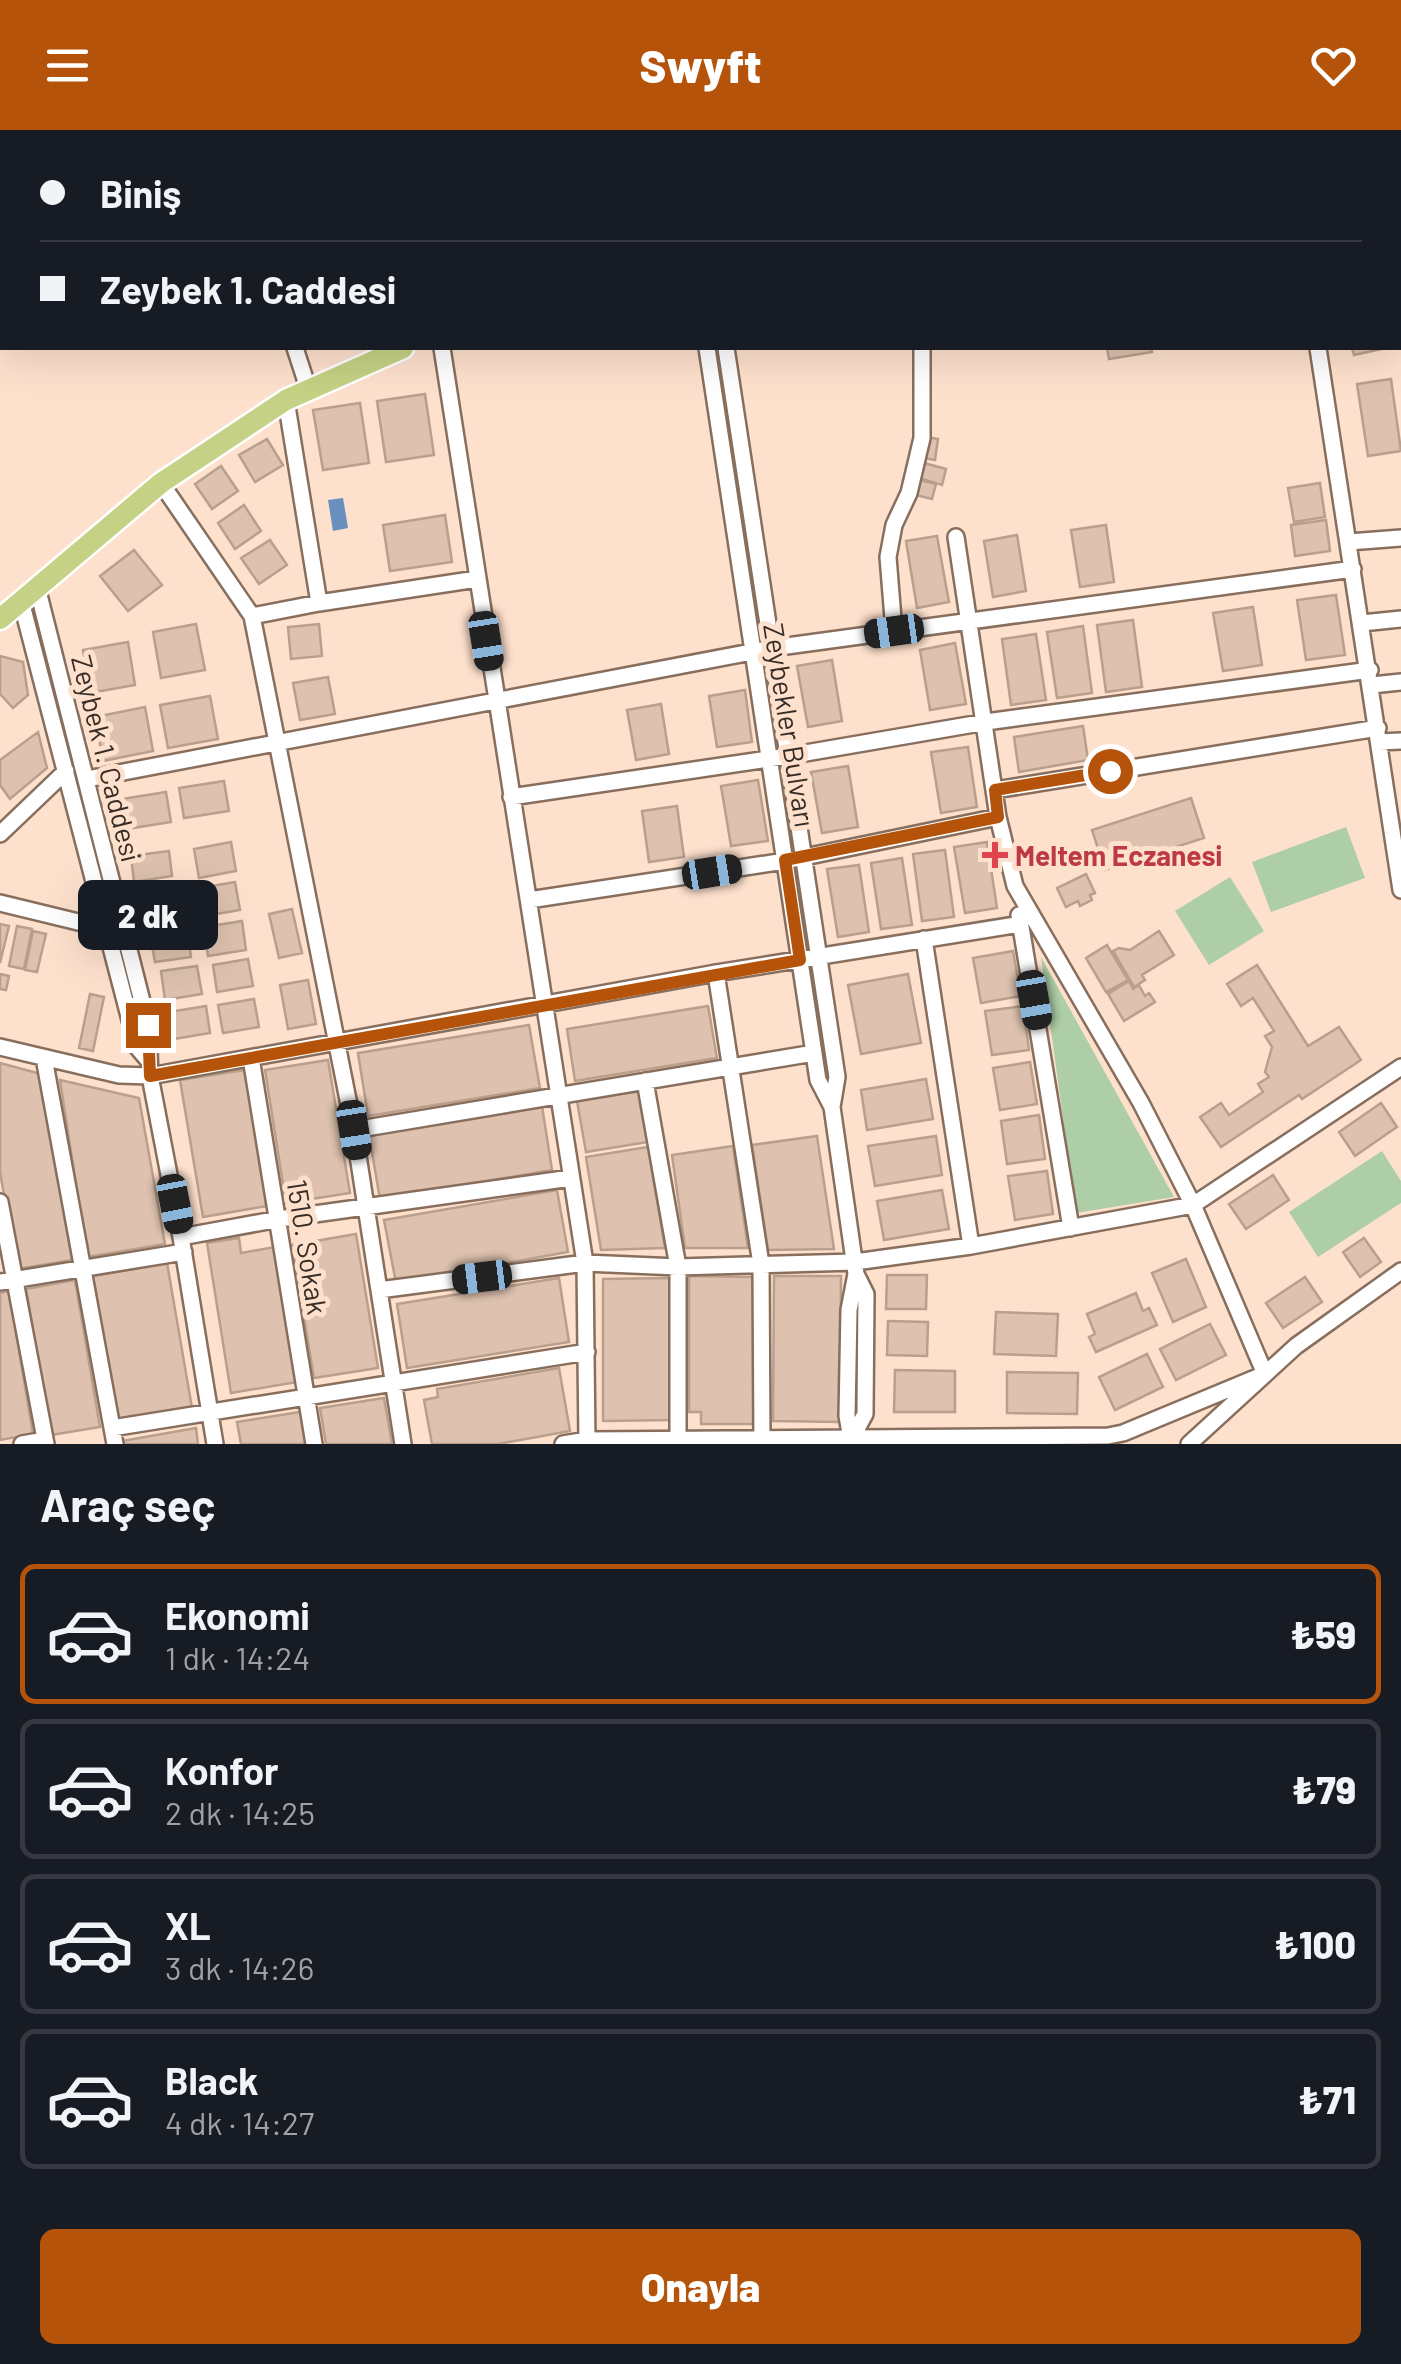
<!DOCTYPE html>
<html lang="tr">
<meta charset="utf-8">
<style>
:root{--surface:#171b24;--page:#20242c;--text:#f1f3f6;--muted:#9ea1a6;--line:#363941;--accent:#b45309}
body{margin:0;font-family:Barlow,sans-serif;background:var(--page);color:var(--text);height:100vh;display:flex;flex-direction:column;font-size:38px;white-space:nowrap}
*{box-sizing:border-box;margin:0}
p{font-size:32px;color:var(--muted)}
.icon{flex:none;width:55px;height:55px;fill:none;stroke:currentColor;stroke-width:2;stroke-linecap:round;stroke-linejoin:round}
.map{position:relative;height:1314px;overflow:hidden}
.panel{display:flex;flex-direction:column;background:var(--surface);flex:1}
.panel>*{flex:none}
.banner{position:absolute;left:0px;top:0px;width:1402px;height:220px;box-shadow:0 10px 40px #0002;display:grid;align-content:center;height:220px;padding:0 40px;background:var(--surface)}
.end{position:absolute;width:45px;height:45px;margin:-22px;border:12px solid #b45309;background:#fff;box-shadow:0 0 0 5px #fff}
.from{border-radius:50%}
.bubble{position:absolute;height:70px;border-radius:15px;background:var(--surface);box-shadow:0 10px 40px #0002;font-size:32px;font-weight:800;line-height:70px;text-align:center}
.car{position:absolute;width:30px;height:60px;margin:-30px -15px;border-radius:12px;box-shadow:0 0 8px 2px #0007;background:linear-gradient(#222 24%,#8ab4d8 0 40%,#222 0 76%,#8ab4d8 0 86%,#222 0)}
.banner b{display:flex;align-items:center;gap:35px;height:95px;font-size:38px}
.banner b+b{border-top:2px solid var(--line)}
.banner i{width:25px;height:25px;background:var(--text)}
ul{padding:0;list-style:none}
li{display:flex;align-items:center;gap:30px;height:140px;margin:0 20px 15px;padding:0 20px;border:5px solid var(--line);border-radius:15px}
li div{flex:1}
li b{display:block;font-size:38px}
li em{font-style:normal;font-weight:800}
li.on{border-color:var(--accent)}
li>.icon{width:90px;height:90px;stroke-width:1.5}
h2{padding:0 40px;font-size:45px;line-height:120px}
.button{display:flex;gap:20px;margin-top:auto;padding:20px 40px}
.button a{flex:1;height:115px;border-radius:15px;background:var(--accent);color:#fff;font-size:40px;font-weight:800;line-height:115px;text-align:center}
header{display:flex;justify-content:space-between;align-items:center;height:130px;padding:0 40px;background:var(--accent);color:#fff;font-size:45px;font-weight:800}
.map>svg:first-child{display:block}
</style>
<header><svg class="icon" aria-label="menu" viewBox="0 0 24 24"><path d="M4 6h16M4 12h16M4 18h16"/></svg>Swyft<svg class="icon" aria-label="heart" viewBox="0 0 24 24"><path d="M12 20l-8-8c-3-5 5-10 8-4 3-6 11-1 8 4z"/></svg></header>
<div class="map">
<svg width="1401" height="1314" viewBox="0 0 1401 1314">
<rect width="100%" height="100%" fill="#fee1cd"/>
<path fill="#adcea6" d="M1346 697 1365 748 1271 782 1252 732Z
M1230 747 1264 801 1209 835 1175 781Z
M1041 827 1174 1067 1076 1083Z
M1382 1021 1401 1051V1073L1318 1127 1289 1082Z"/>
<path fill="#688fbe" d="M343 368 348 398 333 401 328 370Z"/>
<path fill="#dec2af" stroke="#ba9f8d" stroke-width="2.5" d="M1098 0H1161L1158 2Z
M1107 218H1151L1152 222 1109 229Z
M1352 218H1386L1354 225Z
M1391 249 1401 321 1368 326 1357 254Z
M425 264 434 325 386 332 377 271Z
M360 273 369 333 323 340 313 280Z
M927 307 938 309 935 330 924 328Z
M267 309 283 335 255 352 239 325Z
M924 333 946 339 942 355 919 348Z
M221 336 238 361 212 379 195 354Z
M920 350 936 354 932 369 916 365Z
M1320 353 1325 387 1294 392 1288 358Z
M244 375 261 401 235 419 218 393Z
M445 385 452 432 390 441 383 395Z
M1326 390 1330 421 1295 426 1291 395Z
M1106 395 1114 452 1080 457 1071 400Z
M1017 405 1026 461 993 467 984 411Z
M937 406 949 472 917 478 906 411Z
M270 410 287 435 259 454 241 428Z
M134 420 162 455 128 481 100 446Z
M1336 465 1345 525 1306 530 1297 470Z
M1253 477 1262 535 1223 541 1213 483Z
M1133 490 1142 557 1106 562 1097 495Z
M196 494 205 540 161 548 153 502Z
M319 494 322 526 291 529 288 497Z
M1083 496 1092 563 1057 568 1047 502Z
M1036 504 1046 570 1011 575 1002 509Z
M128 512 135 555 90 563 83 520Z
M955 513 966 574 930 580 920 520Z
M0 526 23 532 28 565 13 578 0 564Z
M832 530 842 591 808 597 797 536Z
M328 547 335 584 300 590 293 553Z
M745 560 752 612 717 617 709 566Z
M210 566 218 609 168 618 160 575Z
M661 574 669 624 636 630 627 580Z
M145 577 153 621 103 631 95 587Z
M1083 596 1088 630 1019 642 1014 607Z
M38 602 47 638 10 669 0 655V630Z
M968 617 977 677 941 683 931 622Z
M848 636 858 697 822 703 811 642Z
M758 650 768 711 731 716 721 656Z
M224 651 229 681 184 688 179 658Z
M166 662 171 692 127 699 122 669Z
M1191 668 1204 708 1105 740 1092 700Z
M677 676 684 727 649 732 642 681Z
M231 712 236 741 199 748 194 719Z
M987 712 997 778 965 783 954 717Z
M945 720 954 787 922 791 913 724Z
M169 721 172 746 134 752 131 726Z
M902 728 912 795 881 799 871 733Z
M859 735 869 802 838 807 827 739Z
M1086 744 1095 763 1090 765 1092 770 1080 776 1078 771 1066 777 1057 758Z
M235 752 240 780 204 786 200 758Z
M179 760 183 787 146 792 142 765Z
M292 779 302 823 279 828 269 784Z
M242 791 246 820 208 826 204 797Z
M0 794 9 796 0 833Z
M17 796 32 799 24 839 9 836Z
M187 799 191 827 155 832 150 804Z
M33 801 46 804 37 842 25 840Z
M1159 801 1174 825 1142 845 1145 850 1134 857 1113 821 1119 818 1130 820Z
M1107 815 1128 850 1106 862 1086 828Z
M1013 821 1021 866 981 873 973 828Z
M248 829 253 856 217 862 213 835Z
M1257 835 1308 916 1339 897 1361 930 1302 969 1299 965 1221 1017 1200 987 1221 973 1229 985 1263 962 1258 954 1269 947 1265 942 1272 917 1265 906 1274 901 1253 868 1241 876 1227 854Z
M197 836 202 864 165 870 161 841Z
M0 844 9 846 6 860 0 859Z
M908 844 921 913 861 924 848 855Z
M308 850 316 894 288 899 280 855Z
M1129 851 1133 859 1139 855 1145 866 1149 863 1155 872 1124 891 1108 864Z
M90 864 104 867 93 921 79 918Z
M254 869 259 897 223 903 218 875Z
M206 876 210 903 174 909 169 882Z
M708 876 717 928 575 951 567 899Z
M1023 876 1029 920 992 925 985 881Z
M529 895 540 958 368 986 358 923Z
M328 930 350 1063 286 1073 265 940Z
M1030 932 1037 974 1000 980 993 938Z
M0 933 41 944 72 1130 17 1139 0 1042Z
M245 940 267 1076 203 1087 180 950Z
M926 949 933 989 867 1000 861 960Z
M60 950 139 968 165 1114 87 1127Z
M640 961 648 1012 586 1022 577 971Z
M1381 973 1397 997 1355 1026 1339 1002Z
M542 976 552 1040 380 1069 369 1005Z
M1039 985 1045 1029 1007 1034 1001 991Z
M817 1006 834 1119 768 1120 752 1015Z
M936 1006 942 1045 875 1056 868 1016Z
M733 1016 748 1118H685L672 1025Z
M648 1017 665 1118 601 1120 586 1027Z
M1047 1041 1053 1084 1015 1090 1008 1046Z
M1273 1045 1289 1070 1246 1099 1229 1074Z
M557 1060 568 1122 396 1153 384 1090Z
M942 1060 949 1099 884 1110 877 1071Z
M356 1104 378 1238 314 1248 292 1115Z
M239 1108 241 1123 275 1117 297 1252 231 1263 207 1113Z
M1364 1108 1381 1132 1360 1147 1343 1122Z
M1186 1129 1206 1177 1173 1192 1152 1143Z
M167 1133 192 1278 117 1290 93 1146Z
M887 1145H927L926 1179H886Z
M689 1146 754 1147V1294H701V1282H689Z
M774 1146H841L840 1292 773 1291Z
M1305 1147 1322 1172 1283 1198 1266 1173Z
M559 1148 569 1212 407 1238 397 1174Z
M670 1148V1290L603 1291V1149Z
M75 1150 100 1297 51 1305 26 1159Z
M9 1161 33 1304 0 1310V1163Z
M1136 1163 1143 1181 1149 1178 1157 1195 1096 1222 1089 1207 1095 1204 1087 1184Z
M996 1182 1058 1184 1056 1226 994 1224Z
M888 1191 928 1192 927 1226 887 1225Z
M1210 1194 1226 1225 1176 1250 1160 1219Z
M1147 1224 1163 1257 1115 1280 1099 1247Z
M559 1238 570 1301 498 1314H432L424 1270 438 1267 437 1259Z
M895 1240 955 1241V1282H894Z
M1007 1242 1078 1243 1077 1284 1007 1283Z
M384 1268 392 1314H326L320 1278Z
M300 1282 306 1314H241L237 1292Z
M196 1298 198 1314H122V1311Z"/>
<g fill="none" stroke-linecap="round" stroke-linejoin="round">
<defs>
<path id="minor" d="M248 0 249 2
M679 0V2
M692 0 693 2
M1280 0 1281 2
M1399 2H1401
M1400 99H1401
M295 218 308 258
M442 218 585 1133 587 1314
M707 218 818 950 832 977
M726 218 837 947 832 977 856 1144 849 1180 847 1286 852 1314
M1318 218 1401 760
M161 353 252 486 354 1000 403 1314
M956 407 998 687 1015 756 1141 973 1193 1075 1265 1244
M1349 412 1401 408
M37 457 148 895 150 946 181 1107 215 1314
M21 471 137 917 148 930
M319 473 477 449
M252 486 319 473 286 270
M1362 493 1401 489
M894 501 888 427 894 395 909 363 922 308V218
M1372 555 1401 552
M1379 612 1401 611
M87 649 772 518 1353 439
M995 660 1378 598
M511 667 788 626 986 592 1370 540
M0 704 66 641
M529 770 785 731 998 687
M0 773 107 799
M1019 785 1071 1098
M924 809 971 1116
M716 843 761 1134 762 1314
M0 917 119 945 150 946 716 843 1021 794
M44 928 115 1314
M251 928 314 1314
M645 951 678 1137V1314
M354 1000 814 923
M0 1072 46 1314
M181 1107 279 1089 571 1048
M0 1152 184 1122
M379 1160 585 1133 678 1137 855 1132 971 1116 1193 1075 1401 937
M112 1298 587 1222
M852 1308 865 1284 866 1164 856 1144
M22 1314 45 1310
M563 1314 587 1310 1108 1306 1123 1303 1265 1244
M1189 1314 1296 1216 1401 1141"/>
<path id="major" d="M1019 2 1022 0
M0 489 161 353 286 270 403 218"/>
</defs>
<use href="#minor" stroke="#886e5d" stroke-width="20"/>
<use href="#major" stroke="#fff" stroke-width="25"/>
<use href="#minor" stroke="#fff" stroke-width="15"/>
<use href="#major" stroke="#c5d184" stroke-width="20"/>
</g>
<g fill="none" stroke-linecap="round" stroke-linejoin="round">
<path stroke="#b45309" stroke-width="12" d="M148 895 150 946 800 830 785 730 998 687 995 660 1110 641"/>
</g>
<path fill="#e0444e" stroke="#fee1cd" stroke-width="4" d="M990 710h10v10h10v10h-10v10h-10v-10h-10v-10h10z"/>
<g text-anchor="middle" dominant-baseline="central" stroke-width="10" stroke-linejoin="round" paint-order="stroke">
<g font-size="28" fill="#382d26" stroke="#fee1cd">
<text transform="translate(790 595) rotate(81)">Zeybekler Bulvarı</text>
<text transform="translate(107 628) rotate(76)">Zeybek 1. Caddesi</text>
<text transform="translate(308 1117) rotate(81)">1510. Sokak</text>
</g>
<g font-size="28" font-weight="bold" fill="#be3a42" stroke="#fee1cd" text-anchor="start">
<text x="1015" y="725">Meltem Eczanesi</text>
</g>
</g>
</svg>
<i class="end from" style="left:1110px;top:641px"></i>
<i class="end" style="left:148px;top:895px"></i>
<div class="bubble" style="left:78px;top:750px;width:140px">2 dk</div>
<i class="car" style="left:894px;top:501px;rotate:262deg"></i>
<i class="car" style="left:486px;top:511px;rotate:171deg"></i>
<i class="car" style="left:712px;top:742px;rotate:81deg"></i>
<i class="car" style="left:1034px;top:870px;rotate:170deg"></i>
<i class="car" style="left:354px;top:1000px;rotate:171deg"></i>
<i class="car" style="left:175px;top:1074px;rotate:169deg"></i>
<i class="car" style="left:482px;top:1147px;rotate:263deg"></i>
<div class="banner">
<b><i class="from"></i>Biniş</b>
<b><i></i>Zeybek 1. Caddesi</b>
</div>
</div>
<section class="panel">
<h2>Araç seç</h2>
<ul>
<li class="on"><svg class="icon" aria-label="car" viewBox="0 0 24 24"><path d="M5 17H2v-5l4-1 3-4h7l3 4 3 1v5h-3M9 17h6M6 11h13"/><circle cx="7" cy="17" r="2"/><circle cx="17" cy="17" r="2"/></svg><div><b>Ekonomi</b><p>1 dk · 14:24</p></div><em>₺59</em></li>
<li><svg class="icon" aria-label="car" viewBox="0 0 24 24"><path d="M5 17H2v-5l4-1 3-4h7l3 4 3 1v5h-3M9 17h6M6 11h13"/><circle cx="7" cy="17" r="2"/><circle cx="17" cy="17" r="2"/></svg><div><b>Konfor</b><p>2 dk · 14:25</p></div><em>₺79</em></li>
<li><svg class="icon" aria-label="car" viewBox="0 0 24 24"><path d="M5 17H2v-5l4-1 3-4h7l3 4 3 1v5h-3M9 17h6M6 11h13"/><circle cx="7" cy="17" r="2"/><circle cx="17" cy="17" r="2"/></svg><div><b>XL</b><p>3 dk · 14:26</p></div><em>₺100</em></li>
<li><svg class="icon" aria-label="car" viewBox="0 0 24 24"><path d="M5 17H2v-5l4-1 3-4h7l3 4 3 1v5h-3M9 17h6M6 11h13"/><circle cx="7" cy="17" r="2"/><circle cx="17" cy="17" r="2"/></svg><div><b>Black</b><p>4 dk · 14:27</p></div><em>₺71</em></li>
</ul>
<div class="button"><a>Onayla</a></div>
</section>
